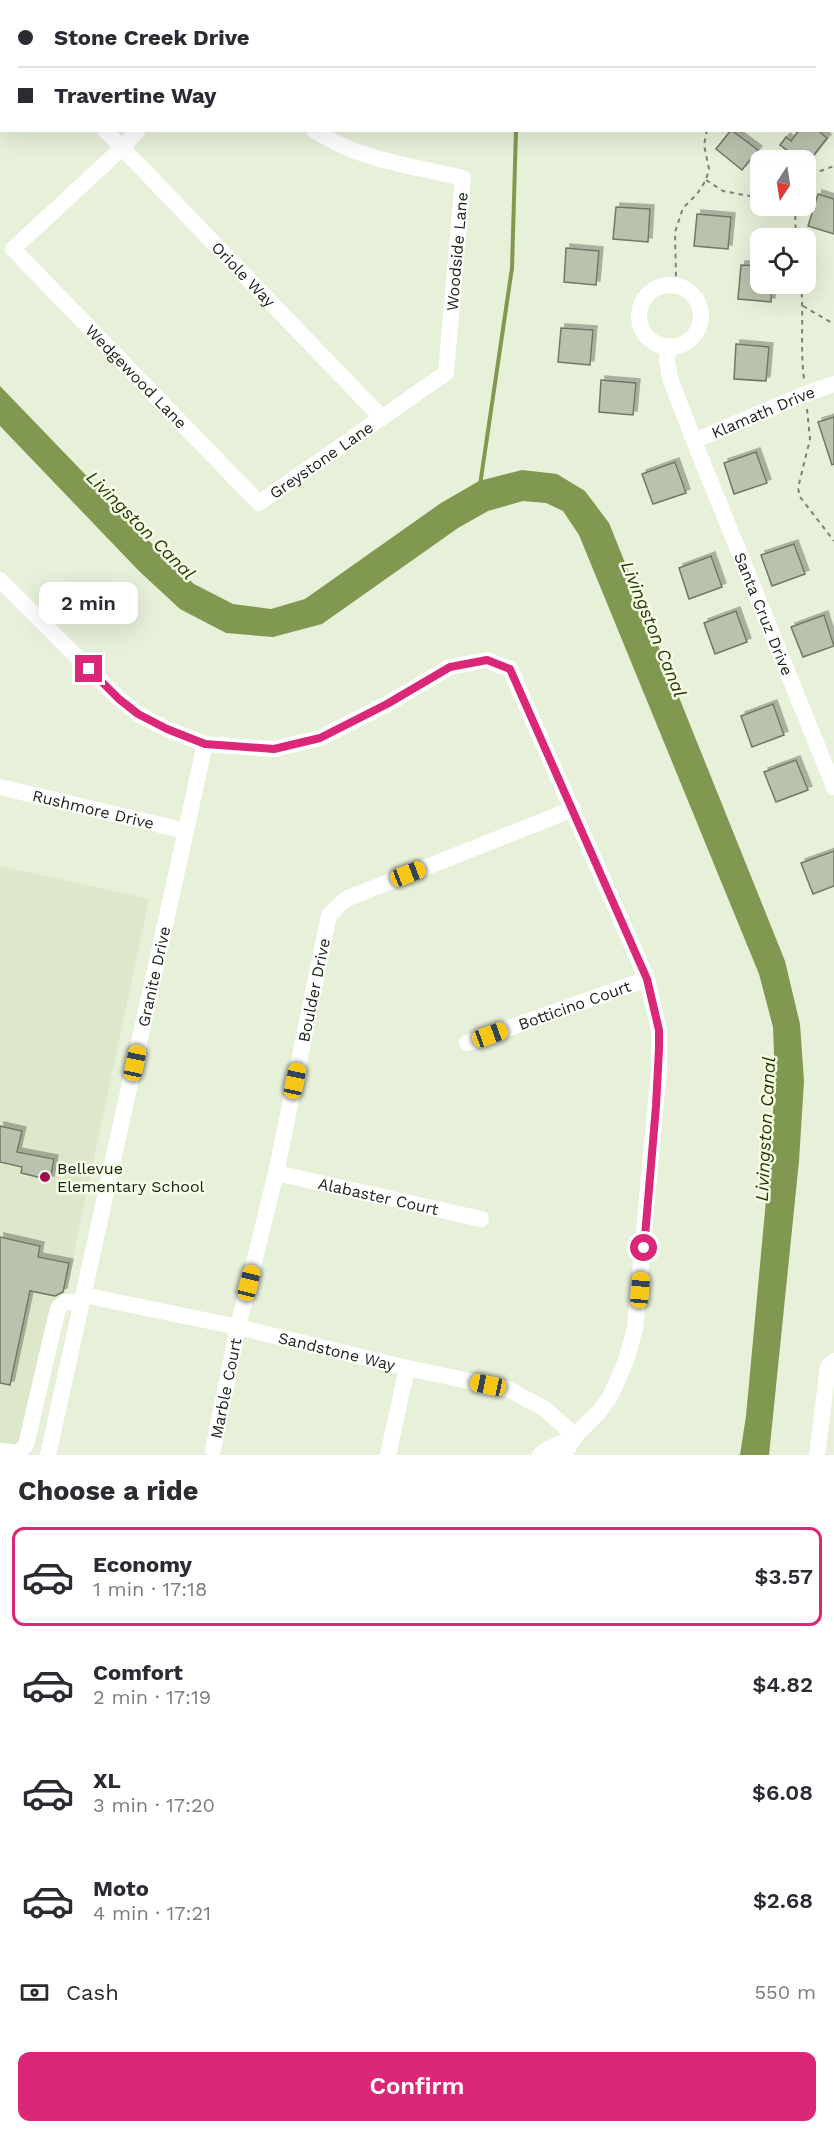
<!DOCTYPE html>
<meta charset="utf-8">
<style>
:root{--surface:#fff;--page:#f2f2f3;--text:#2b2b33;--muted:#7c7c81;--line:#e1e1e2;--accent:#db2777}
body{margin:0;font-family:"Work Sans",sans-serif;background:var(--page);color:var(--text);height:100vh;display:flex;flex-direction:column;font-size:22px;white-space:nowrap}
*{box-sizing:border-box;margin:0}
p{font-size:20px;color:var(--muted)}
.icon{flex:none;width:33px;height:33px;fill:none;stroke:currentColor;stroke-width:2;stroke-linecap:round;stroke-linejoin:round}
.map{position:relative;height:1455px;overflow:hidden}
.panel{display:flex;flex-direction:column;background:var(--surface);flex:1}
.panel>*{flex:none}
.banner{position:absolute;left:0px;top:0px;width:834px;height:132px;box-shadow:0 6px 24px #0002;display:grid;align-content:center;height:132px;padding:0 18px;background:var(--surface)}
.needle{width:39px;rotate:192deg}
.tools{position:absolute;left:750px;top:150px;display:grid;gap:12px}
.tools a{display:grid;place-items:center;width:66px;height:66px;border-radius:12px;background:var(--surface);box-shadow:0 6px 24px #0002;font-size:30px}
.end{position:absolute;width:27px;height:27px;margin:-14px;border:8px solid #db2777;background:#fff;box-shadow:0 0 0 3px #fff}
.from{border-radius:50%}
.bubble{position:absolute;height:42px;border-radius:12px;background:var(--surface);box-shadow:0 6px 24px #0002;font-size:20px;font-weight:600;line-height:42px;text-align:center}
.car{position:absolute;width:18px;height:36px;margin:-18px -9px;border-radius:8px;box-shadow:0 0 4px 2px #0007;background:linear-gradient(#f5c518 24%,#345 0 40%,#f5c518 0 76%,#345 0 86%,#f5c518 0)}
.banner b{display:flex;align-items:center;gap:21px;height:57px;font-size:22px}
.banner b+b{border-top:2px solid var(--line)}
.banner i{width:15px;height:15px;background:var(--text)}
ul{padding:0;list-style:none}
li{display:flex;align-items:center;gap:18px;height:99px;margin:0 12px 9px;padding:0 6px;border:3px solid transparent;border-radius:12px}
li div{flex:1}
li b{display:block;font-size:22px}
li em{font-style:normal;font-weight:600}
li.active{border-color:var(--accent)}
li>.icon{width:54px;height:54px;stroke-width:1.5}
h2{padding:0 18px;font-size:27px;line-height:72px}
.pay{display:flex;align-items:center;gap:15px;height:66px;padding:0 18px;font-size:22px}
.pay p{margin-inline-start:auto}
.primary-button{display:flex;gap:12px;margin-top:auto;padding:12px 18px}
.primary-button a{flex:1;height:69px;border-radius:12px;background:var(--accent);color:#fff;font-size:24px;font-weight:600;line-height:69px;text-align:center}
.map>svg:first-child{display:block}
</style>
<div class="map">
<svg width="834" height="1455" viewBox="0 0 834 1455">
<defs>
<filter id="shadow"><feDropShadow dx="4" dy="-4" stdDeviation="0" flood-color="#0004"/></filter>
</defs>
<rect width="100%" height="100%" fill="#e7f0d9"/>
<path fill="#dce8c9" d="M0 866 149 899 31 1455H0Z"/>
<path fill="#809850" d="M0 386 158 550 194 584 233 604 271 609 305 599 441 503 479 481 522 470 557 474 585 491 609 523 785 961 800 1024 804 1081 799 1161 769 1455H740L746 1416 770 1157 775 1081 773 1027 759 974 579 535 563 511 546 503 523 501 488 511 458 528 322 624 273 637 226 633 180 609 139 571 0 426Z"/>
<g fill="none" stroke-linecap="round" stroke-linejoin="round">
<path stroke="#809850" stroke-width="4" d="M593 2 594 0
M480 485 512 268 516 130"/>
</g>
<path fill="#b9c2ac" stroke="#707863" stroke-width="1.5" filter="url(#shadow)" d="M731 130 758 150 742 170 716 149Z
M799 130H817L827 138 806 165V160H800L780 145 786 137 791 141Z
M818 194 834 199V234L808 226Z
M616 207 650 209 648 242 613 239Z
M697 214 731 217 728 249 694 246Z
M566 248 599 251 596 285 564 282Z
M741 265 760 266V284H772L771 302 738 299Z
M561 328 593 330 590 365 558 362Z
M736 344 769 347 766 381 734 379Z
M601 380 636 383 633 415 599 412Z
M834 417V464L832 465 818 422Z
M756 452 767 483 734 494 724 463Z
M675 462 686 493 653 504 642 474Z
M794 544 805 574 772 586 761 555Z
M711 556 722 587 689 599 679 568Z
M736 611 747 642 715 654 704 623Z
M824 615 834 646 803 657 791 627Z
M773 704 784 735 752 747 741 716Z
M796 760 808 790 776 802 764 772Z
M834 851V886L813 894 801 863Z
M0 1126 22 1131 17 1152 54 1159 50 1180 21 1173 22 1167 0 1162Z
M0 1237 40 1246 38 1257 69 1263 63 1292 55 1296 30 1291 10 1385 0 1383Z"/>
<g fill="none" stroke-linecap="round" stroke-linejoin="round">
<path stroke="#7d8374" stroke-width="2" stroke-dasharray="4.5 4.5" stroke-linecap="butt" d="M832 103H834
M706 180 723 191 760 198
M806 193 815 173 834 166
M796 238 795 208 797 206
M801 284C804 315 800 347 804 379
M674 285 676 277 675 232 683 208 697 194 706 180 709 169 704 145 707 130
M803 306 834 324
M807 409 810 439 798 488 800 497 834 541"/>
<g stroke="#fff" stroke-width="16">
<path d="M54 2 55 0"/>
<path d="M214 2 215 0"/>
<path d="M376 2V0"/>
<path d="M813 2 814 0"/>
<path d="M0 58 2 56"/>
<path id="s1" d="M105 130 382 418"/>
<path id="s2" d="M138 130 122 148 13 249 259 503 446 373 463 178C414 166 357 160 314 130"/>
<circle cx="670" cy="316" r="31"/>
<path id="s3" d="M668 346 667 360 670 378 694 441 834 787"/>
<path id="s4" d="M694 441 805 394 834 384"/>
<path d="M0 580 119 699 138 714 167 729 205 744 274 749 320 738 387 704 450 667 487 660 510 669 647 979 659 1031V1069L635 1329 626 1361 611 1395 600 1411 575 1436 564 1455"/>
<path id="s5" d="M0 787 186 831"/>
<path id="s6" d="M467 1043 647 979"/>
<path id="s7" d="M276 1173 481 1219"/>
<path id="s8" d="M83 1295 238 1327 407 1368 508 1389 545 1409 575 1436"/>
<path id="s9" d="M213 1450 238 1327 276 1173 329 915 346 899 573 809"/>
<path d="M0 1451 19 1453 26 1445 58 1308 65 1302 81 1303"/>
<path id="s10" d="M48 1455 205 744"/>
<path d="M388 1455 407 1368"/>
<path d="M540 1455 545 1451 575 1436"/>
<path d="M817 1455 828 1367 834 1361"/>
</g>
</g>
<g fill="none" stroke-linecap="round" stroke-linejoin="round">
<path stroke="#db2777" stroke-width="8" d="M89 669 119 699 138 714 167 729 205 744 274 749 320 738 387 704 450 667 487 660 510 669 647 979 659 1030V1049L656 1106 644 1248"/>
</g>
<circle fill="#9f0a51" stroke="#f4fde6" stroke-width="2" cx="45" cy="1177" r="6"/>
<g text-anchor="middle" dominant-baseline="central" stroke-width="5" stroke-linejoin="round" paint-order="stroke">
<g font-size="16" fill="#1c1f17" stroke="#f4fde6">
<text stroke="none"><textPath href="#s2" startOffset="876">Woodside Lane</textPath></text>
<text stroke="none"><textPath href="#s1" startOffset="200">Oriole Way</textPath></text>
<text stroke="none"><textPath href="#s2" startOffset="350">Wedgewood Lane</textPath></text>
<text stroke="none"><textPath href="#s4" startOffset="75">Klamath Drive</textPath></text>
<text stroke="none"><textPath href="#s2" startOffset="602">Greystone Lane</textPath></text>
<text stroke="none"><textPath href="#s3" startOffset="286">Santa Cruz Drive</textPath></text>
<text stroke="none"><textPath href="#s5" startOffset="96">Rushmore Drive</textPath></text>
<text stroke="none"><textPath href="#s10" startOffset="490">Granite Drive</textPath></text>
<text stroke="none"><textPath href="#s9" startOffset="471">Boulder Drive</textPath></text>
<text stroke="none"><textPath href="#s6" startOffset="114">Botticino Court</textPath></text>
<text stroke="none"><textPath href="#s7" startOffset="105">Alabaster Court</textPath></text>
<text stroke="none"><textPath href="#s8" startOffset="260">Sandstone Way</textPath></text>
<text stroke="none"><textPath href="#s9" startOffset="63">Marble Court</textPath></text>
</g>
<g font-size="16" fill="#1c1f17" stroke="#f4fde6" text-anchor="start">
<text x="57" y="1168">Bellevue<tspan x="57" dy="18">Elementary School</tspan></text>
</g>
<g font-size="18" font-style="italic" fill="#273600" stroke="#f4fde6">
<text transform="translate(141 525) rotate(45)">Livingston Canal</text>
<text transform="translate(654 629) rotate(68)">Livingston Canal</text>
<text transform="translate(765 1129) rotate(-87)">Livingston Canal</text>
</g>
</g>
</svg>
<div class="tools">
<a><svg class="needle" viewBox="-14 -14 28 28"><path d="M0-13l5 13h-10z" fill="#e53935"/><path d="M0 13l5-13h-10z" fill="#7c7c81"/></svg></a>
<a><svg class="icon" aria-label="locate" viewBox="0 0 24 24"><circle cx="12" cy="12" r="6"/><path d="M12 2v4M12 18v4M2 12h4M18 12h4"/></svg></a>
</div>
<i class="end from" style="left:644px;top:1248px"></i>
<i class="end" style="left:89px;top:669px"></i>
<div class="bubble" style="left:39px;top:582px;width:99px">2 min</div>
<i class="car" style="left:408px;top:874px;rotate:69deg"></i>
<i class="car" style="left:490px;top:1035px;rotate:70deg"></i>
<i class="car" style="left:135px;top:1063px;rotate:12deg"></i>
<i class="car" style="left:295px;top:1081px;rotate:12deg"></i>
<i class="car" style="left:249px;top:1283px;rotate:14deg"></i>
<i class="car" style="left:640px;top:1290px;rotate:5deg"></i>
<i class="car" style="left:488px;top:1385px;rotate:282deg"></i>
<div class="banner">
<b><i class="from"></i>Stone Creek Drive</b>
<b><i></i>Travertine Way</b>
</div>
</div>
<section class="panel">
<h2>Choose a ride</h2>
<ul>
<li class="active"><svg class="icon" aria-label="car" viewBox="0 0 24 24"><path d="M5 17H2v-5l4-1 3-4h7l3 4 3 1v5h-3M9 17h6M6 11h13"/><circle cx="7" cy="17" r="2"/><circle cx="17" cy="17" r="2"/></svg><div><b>Economy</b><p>1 min · 17:18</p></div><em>$3.57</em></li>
<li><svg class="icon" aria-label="car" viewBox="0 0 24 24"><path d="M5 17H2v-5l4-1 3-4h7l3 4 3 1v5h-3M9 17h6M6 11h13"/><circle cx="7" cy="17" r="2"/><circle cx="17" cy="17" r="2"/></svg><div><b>Comfort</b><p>2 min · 17:19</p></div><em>$4.82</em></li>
<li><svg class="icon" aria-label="car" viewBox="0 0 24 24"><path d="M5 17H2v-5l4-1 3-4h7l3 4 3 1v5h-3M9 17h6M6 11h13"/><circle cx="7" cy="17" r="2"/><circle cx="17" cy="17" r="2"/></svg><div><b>XL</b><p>3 min · 17:20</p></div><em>$6.08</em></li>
<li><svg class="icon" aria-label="car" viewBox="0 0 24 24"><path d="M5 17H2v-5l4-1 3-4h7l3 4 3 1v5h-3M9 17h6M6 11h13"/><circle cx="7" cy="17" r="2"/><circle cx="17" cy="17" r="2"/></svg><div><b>Moto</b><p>4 min · 17:21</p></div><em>$2.68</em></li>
</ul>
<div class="pay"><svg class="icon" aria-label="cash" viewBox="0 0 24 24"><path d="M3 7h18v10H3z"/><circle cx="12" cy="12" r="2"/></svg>Cash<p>550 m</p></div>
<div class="primary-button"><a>Confirm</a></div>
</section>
